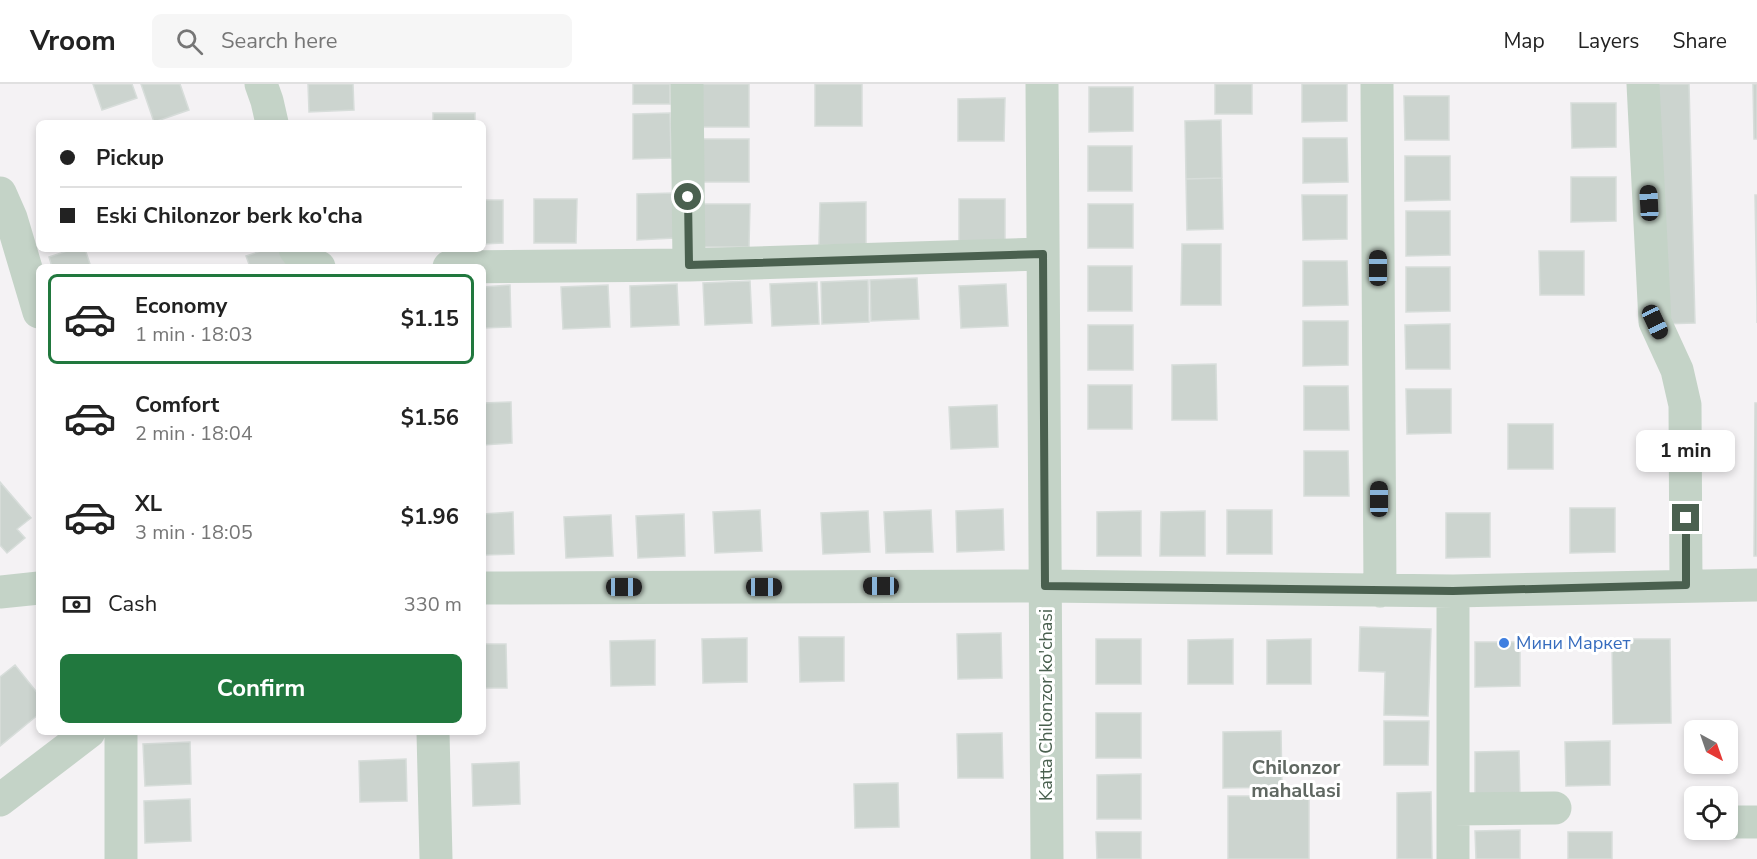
<!DOCTYPE html>
<meta charset="utf-8">
<style>
:root{--surface:#fff;--page:#f6f6f6;--text:#222;--muted:#767676;--line:#e0e0e0;--accent:#21783e}
body{margin:0;font-family:"Nunito Sans",sans-serif;background:var(--page);color:var(--text);height:100vh;display:flex;flex-direction:column;font-size:22px;white-space:nowrap}
*{box-sizing:border-box;margin:0}
p{font-size:20px;color:var(--muted)}
.icon{flex:none;width:33px;height:33px;fill:none;stroke:currentColor;stroke-width:2;stroke-linecap:round;stroke-linejoin:round}
.map{position:relative;flex:1;overflow:hidden}
.details{position:absolute;left:36px;top:180px;width:450px;height:471px;display:flex;flex-direction:column;background:var(--surface);border-radius:9px;box-shadow:0 3px 9px #0003}
.details>*{flex:none}
.guide{position:absolute;left:36px;top:36px;width:450px;height:132px;border-radius:9px;box-shadow:0 3px 9px #0003;display:grid;align-content:center;height:132px;padding:0 24px;background:var(--surface)}
.needle{width:39px;rotate:140deg}
.fabs{position:absolute;left:1684px;top:636px;display:grid;gap:12px}
.fabs a{display:grid;place-items:center;width:54px;height:54px;border-radius:9px;background:var(--surface);box-shadow:0 3px 9px #0003;font-size:30px}
.end{position:absolute;width:27px;height:27px;margin:-14px;border:8px solid #4a604f;background:#fff;box-shadow:0 0 0 3px #fff}
.from{border-radius:50%}
.bubble{position:absolute;height:42px;border-radius:9px;background:var(--surface);box-shadow:0 3px 9px #0003;font-size:20px;font-weight:700;line-height:42px;text-align:center}
.car{position:absolute;width:18px;height:36px;margin:-18px -9px;border-radius:8px;box-shadow:0 0 4px 2px #0007;background:linear-gradient(#222 24%,#8ab4d8 0 40%,#222 0 76%,#8ab4d8 0 86%,#222 0)}
.guide b{display:flex;align-items:center;gap:21px;height:57px;font-size:22px}
.guide b+b{border-top:2px solid var(--line)}
.guide i{width:15px;height:15px;background:var(--text)}
ul{padding:10px 0 0;list-style:none}
li{display:flex;align-items:center;gap:18px;height:90px;margin:0 12px 9px;padding:0 12px;border:3px solid transparent;border-radius:9px}
li div{flex:1}
li b{display:block;font-size:22px}
li em{font-style:normal;font-weight:700}
li.on{border-color:var(--accent)}
li>.icon{width:54px;height:54px;stroke-width:1.5}
.pay{display:flex;align-items:center;gap:15px;height:66px;padding:0 24px;font-size:22px}
.pay p{margin-inline-start:auto}
.action{display:flex;gap:12px;margin-top:auto;padding:12px 24px}
.action a{flex:1;height:69px;border-radius:9px;background:var(--accent);color:#fff;font-size:24px;font-weight:700;line-height:69px;text-align:center}
header{display:flex;align-items:center;gap:36px;box-sizing:border-box;height:84px;padding:0 30px;background:var(--surface);border-bottom:2px solid var(--line)}
header strong{font-size:28px}
nav{display:flex;gap:33px;margin-inline-start:auto;font-size:21px}
.search{width:420px;height:54px;background:var(--page);display:flex;align-items:center;gap:15px;box-sizing:border-box;padding:0 21px;border-radius:9px;color:var(--muted);font-size:22px}
.map>svg:first-child{display:block}
</style>
<header>
<strong>Vroom</strong>
<div class="search"><svg class="icon" aria-label="search" viewBox="0 0 24 24"><circle cx="10" cy="10" r="6"/><path d="M15 15l6 6"/></svg>Search here</div>
<nav><a>Map</a><a>Layers</a><a>Share</a></nav>
</header>
<div class="map">
<svg width="1757" height="775" viewBox="0 0 1757 775">
<rect width="100%" height="100%" fill="#f4f2f4"/>
<path fill="#ccd4cf" stroke="#d7ddda" stroke-width="1.5" d="M93 0H132L137 14 102 26Z
M141 0H180L189 26 154 38Z
M308 0H353L354 26 309 28Z
M633 0H670V20H633Z
M702 0H749V43H703Z
M815 0H862V42H815Z
M1215 0H1252V30H1215Z
M1302 0H1347V37L1302 38Z
M1655 0H1689L1695 239 1661 240Z
M1753 0H1757V55H1754Z
M1089 3H1133V47L1089 48Z
M1404 12H1449V56H1405Z
M1005 14 1004 57H958V15Z
M1571 19H1616V63L1572 64Z
M433 29H475V39H433Z
M670 29 671 74 633 75V30Z
M1221 36 1222 94 1186 95 1185 37Z
M1303 54H1347L1348 98 1303 99Z
M702 55H749V98H702Z
M1088 62H1132V107H1088Z
M1405 72H1450V116L1405 117Z
M1571 93H1616V137L1571 138Z
M1222 94 1223 145 1187 146 1186 95Z
M674 109 675 154 637 156V110Z
M1302 111H1347V155L1303 156Z
M1755 111H1757V239V221Z
M534 115H577L576 159H534Z
M959 115H1005V158H959Z
M483 116H503V159L483 160Z
M866 118V161H819L820 119Z
M703 120H750L749 163H703Z
M1088 120H1133V164H1088Z
M1406 127H1450V171L1406 172Z
M1182 160H1221V221H1181Z
M73 165H85L91 183H52L49 173Z
M267 165H282L289 183H250L246 172Z
M1539 167H1584V211H1540Z
M1303 177H1347L1348 221 1303 222Z
M1088 182H1132V227H1088Z
M1406 183H1450V227L1406 228Z
M917 194 919 235 871 237 870 196Z
M868 196 869 238 822 240 821 198Z
M750 197 752 239 705 241 703 199Z
M817 198 819 240 772 242 770 200Z
M677 200 679 241 631 243 630 202Z
M1006 200 1008 242 961 244 959 202Z
M510 201 511 243 483 244V203Z
M608 201 610 243 563 245 561 203Z
M1303 237H1348V281L1303 282Z
M1450 240V285H1406L1405 241Z
M1088 241H1133V286H1088Z
M1216 280 1217 336H1172V281Z
M1088 301H1132V345H1088Z
M1304 302H1348L1349 346H1304Z
M1406 305H1451V349L1407 350Z
M511 318 512 359 483 361V319Z
M1755 319H1757V472H1754Z
M997 321 998 363 951 365 949 323Z
M1508 340H1553V385H1508Z
M1304 367H1348L1349 412H1304Z
M0 398 31 434 17 445 25 454 7 469 0 461Z
M1570 424H1615V468L1570 469Z
M1003 425 1004 466 957 468 956 427Z
M760 426 762 467 715 469 713 428Z
M931 426 933 468 886 469 884 428Z
M1227 426H1272V470H1227Z
M868 427 870 468 823 470 821 429Z
M1141 427V472H1097V428Z
M1205 427V472H1160L1161 428Z
M513 428 514 470 483 471V430Z
M1446 429H1490V473L1446 474Z
M684 430 685 472 638 474 636 432Z
M611 431 613 472 566 474 564 433Z
M1360 543 1431 545 1428 632 1384 631 1385 588 1359 587Z
M1001 549 1002 594 958 595 957 550Z
M799 553H844V597L800 598Z
M747 554V598L703 599 702 555Z
M1096 555H1141V600H1096Z
M1233 555V600H1188V556Z
M1311 555V600H1267V556Z
M1612 555H1670L1671 639 1613 640Z
M655 556V601L611 602 610 557Z
M1475 558H1520V602L1475 603Z
M483 560H506L507 604H483Z
M15 581 39 611V630L0 662V593Z
M1096 629H1141V674H1096Z
M1384 637H1429L1428 681H1384Z
M1281 647 1282 703 1223 704V648Z
M1002 649 1003 694H958L957 650Z
M1610 657V701L1566 702 1565 658Z
M190 658 191 700 145 702 143 660Z
M1519 667 1520 712 1475 713V668Z
M406 675 407 717 360 718 359 677Z
M519 678 520 720 473 722 472 680Z
M1141 690V735H1097V691Z
M898 699 899 743 855 744 854 700Z
M1431 708 1432 775H1397V709Z
M1228 712H1309V775H1228Z
M190 715 191 757 145 759 144 717Z
M1520 746V775H1476L1475 747Z
M1096 748H1141V775H1097Z
M1568 748H1612V775H1568Z"/>
<g fill="none" stroke-linecap="round" stroke-linejoin="round">
<path stroke="#c4d3c7" stroke-width="33" d="M261 0 267 17 272 39
M687 0 689 181
M1042 0 1047 775
M1377 0 1380 507
M1643 0 1655 238 1677 286 1685 321 1686 501
M0 109 11 134 39 228
M295 165 304 177 319 183
M449 183 689 181 1043 170
M483 504 1045 502 1453 507 1757 501
M0 508 39 504
M433 648 436 775
M0 716 89 648
M1453 725 1555 724
M1732 738H1757
M121 775V648
M1453 775V507"/>
</g>
<g fill="none" stroke-linecap="round" stroke-linejoin="round">
<path stroke="#4a604f" stroke-width="8" d="M688 113 689 181 1043 170 1045 502 1453 507 1686 501V434"/>
</g>
<circle fill="#3f7fe0" stroke="#fff" stroke-width="2" cx="1504" cy="559" r="6"/>
<g text-anchor="middle" dominant-baseline="central" stroke-width="6" stroke-linejoin="round" paint-order="stroke">
<g font-size="18" fill="#366cbe" stroke="#fff" text-anchor="start">
<text x="1516" y="559">Мини Маркет</text>
</g>
<g font-size="18" fill="#4a604f" stroke="#fff">
<text transform="translate(1046 621) rotate(-90)">Katta Chilonzor ko'chasi</text>
</g>
<g font-size="20" font-weight="bold" fill="#5f6761" stroke="#fff">
<text x="1296" y="683">Chilonzor<tspan x="1296" dy="23">mahallasi</tspan></text>
</g>
</g>
</svg>
<div class="fabs">
<a><svg class="needle" viewBox="-14 -14 28 28"><path d="M0-13l5 13h-10z" fill="#e53935"/><path d="M0 13l5-13h-10z" fill="#767676"/></svg></a>
<a><svg class="icon" aria-label="locate" viewBox="0 0 24 24"><circle cx="12" cy="12" r="6"/><path d="M12 2v4M12 18v4M2 12h4M18 12h4"/></svg></a>
</div>
<i class="end from" style="left:688px;top:113px"></i>
<i class="end" style="left:1686px;top:434px"></i>
<div class="bubble" style="left:1636px;top:346px;width:99px">1 min</div>
<i class="car" style="left:1649px;top:119px;rotate:357deg"></i>
<i class="car" style="left:1378px;top:184px;rotate:0deg"></i>
<i class="car" style="left:1655px;top:238px;rotate:155deg"></i>
<i class="car" style="left:1379px;top:415px;rotate:0deg"></i>
<i class="car" style="left:881px;top:502px;rotate:270deg"></i>
<i class="car" style="left:624px;top:503px;rotate:90deg"></i>
<i class="car" style="left:764px;top:503px;rotate:90deg"></i>
<div class="guide">
<b><i class="from"></i>Pickup</b>
<b><i></i>Eski Chilonzor berk ko'cha</b>
</div>
<section class="details">
<ul>
<li class="on"><svg class="icon" aria-label="car" viewBox="0 0 24 24"><path d="M5 17H2v-5l4-1 3-4h7l3 4 3 1v5h-3M9 17h6M6 11h13"/><circle cx="7" cy="17" r="2"/><circle cx="17" cy="17" r="2"/></svg><div><b>Economy</b><p>1 min · 18:03</p></div><em>$1.15</em></li>
<li><svg class="icon" aria-label="car" viewBox="0 0 24 24"><path d="M5 17H2v-5l4-1 3-4h7l3 4 3 1v5h-3M9 17h6M6 11h13"/><circle cx="7" cy="17" r="2"/><circle cx="17" cy="17" r="2"/></svg><div><b>Comfort</b><p>2 min · 18:04</p></div><em>$1.56</em></li>
<li><svg class="icon" aria-label="car" viewBox="0 0 24 24"><path d="M5 17H2v-5l4-1 3-4h7l3 4 3 1v5h-3M9 17h6M6 11h13"/><circle cx="7" cy="17" r="2"/><circle cx="17" cy="17" r="2"/></svg><div><b>XL</b><p>3 min · 18:05</p></div><em>$1.96</em></li>
</ul>
<div class="pay"><svg class="icon" aria-label="cash" viewBox="0 0 24 24"><path d="M3 7h18v10H3z"/><circle cx="12" cy="12" r="2"/></svg>Cash<p>330 m</p></div>
<div class="action"><a>Confirm</a></div>
</section>
</div>
